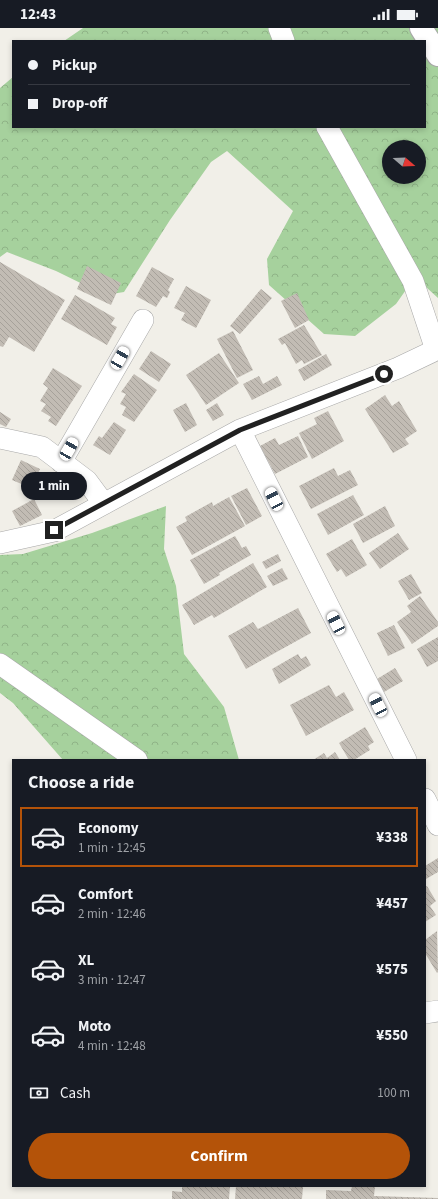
<!DOCTYPE html>
<meta charset="utf-8">
<style>
:root{--surface:#171b24;--page:#242831;--text:#f1f3f6;--muted:#9ea1a6;--line:#363941;--accent:#b45309}
body{margin:0;font-family:"Source Sans 3",sans-serif;background:var(--page);color:var(--text);height:100vh;display:flex;flex-direction:column;font-size:15px;white-space:nowrap}
*{box-sizing:border-box;margin:0}
p{font-size:13px;color:var(--muted)}
.icon{flex:none;width:22px;height:22px;fill:none;stroke:currentColor;stroke-width:2;stroke-linecap:round;stroke-linejoin:round}
.map{position:relative;flex:1;overflow:hidden}
.drawer{position:absolute;left:12px;top:731px;width:414px;height:428px;display:flex;flex-direction:column;background:var(--surface);border-radius:0px;box-shadow:0 2px 6px #0003}
.drawer>*{flex:none}
.top-card{position:absolute;left:12px;top:12px;width:414px;height:88px;border-radius:0px;box-shadow:0 2px 6px #0003;display:grid;align-content:center;height:88px;padding:0 16px;background:var(--surface)}
.needle{width:26px;rotate:109deg}
.controls{position:absolute;left:382px;top:112px;display:grid;gap:8px}
.controls a{display:grid;place-items:center;width:44px;height:44px;border-radius:50%;background:var(--surface);box-shadow:0 2px 6px #0003;font-size:20px}
.end{position:absolute;width:18px;height:18px;margin:-9px;border:5px solid #212121;background:#fff;box-shadow:0 0 0 2px #fff}
.from{border-radius:50%}
.bubble{position:absolute;height:28px;border-radius:14px;background:var(--surface);box-shadow:0 2px 6px #0003;font-size:13px;font-weight:700;line-height:28px;text-align:center}
.car{position:absolute;width:12px;height:24px;margin:-12px -6px;border-radius:5px;box-shadow:0 0 3px 1px #0007;background:linear-gradient(#fff 24%,#345 0 40%,#fff 0 76%,#345 0 86%,#fff 0)}
.top-card b{display:flex;align-items:center;gap:14px;height:38px;font-size:15px}
.top-card b+b{border-top:1px solid var(--line)}
.top-card i{width:10px;height:10px;background:var(--text)}
ul{padding:0;list-style:none}
li{display:flex;align-items:center;gap:12px;height:60px;margin:0 8px 6px;padding:0 8px;border:2px solid transparent;border-radius:0px}
li div{flex:1}
li b{display:block;font-size:15px}
li em{font-style:normal;font-weight:700}
li.selected{border-color:var(--accent)}
li>.icon{width:36px;height:36px;stroke-width:1.5}
h2{padding:0 16px;font-size:18px;line-height:48px}
.pay{display:flex;align-items:center;gap:10px;height:44px;padding:0 16px;font-size:15px}
.pay p{margin-inline-start:auto}
.button{display:flex;gap:8px;margin-top:auto;padding:8px 16px}
.button a{flex:1;height:46px;border-radius:24px;background:var(--accent);color:#fff;font-size:16px;font-weight:700;line-height:46px;text-align:center}
.status{display:flex;justify-content:space-between;align-items:center;height:28px;padding:0 20px;background:var(--surface);direction:ltr}
.status svg{height:11px;fill:currentColor}
.map>svg:first-child{display:block}
</style>
<div class="status"><b>12:43</b><svg viewBox="0 0 49 12"><path d="M0 12V9h3v3zM5 12V6h3v6zM10 12V3h3v9zM15 12V0h3v12zM26 1h20v11H26zM47 4h2v5h-2z"/></svg></div>
<div class="map">
<svg width="438" height="1171" viewBox="0 0 438 1171">
<defs>
<pattern id="forest-crowns" width="20" height="18" patternUnits="userSpaceOnUse"><rect width="20" height="18" fill="#a6d19d"/><path d="M2 6a3 3 0 1 1 6 0M12 15a3 3 0 1 1 6 0" fill="none" stroke="#8fb387"/></pattern>
<pattern id="building-back-hatch" width="6" height="6" patternUnits="userSpaceOnUse"><rect width="6" height="6" fill="#c2bcb4"/><path d="M-1 5l2 2M0 0l6 6M5-1l2 2" fill="none" stroke="#a6a19a"/></pattern>
</defs>
<rect width="100%" height="100%" fill="#f1efe8"/>
<path fill="url(#forest-crowns)" fill-rule="evenodd" d="M83 0H438V270L415 249 396 276 355 308 324 306 269 257 267 231 293 183 227 123 211 134 170 192 124 264 105 267 56 243 7 224 0 229V60L13 49V99H425V13H64ZM389 119H419V149H389Z
M166 478 164 521 176 558 184 626 224 679 239 732H63L13 675 0 665V527L23 526 92 505Z"/>
<path fill="url(#building-back-hatch)" d="M0 234 65 272 34 324 9 309 3 319 0 318Z
M87 238 121 255 111 277 77 261Z
M152 239 174 251 168 262 170 264 167 270 163 268 156 279 136 268Z
M186 258 211 272 196 300 181 292 185 285 174 280Z
M261 261 272 270 240 306 230 298Z
M297 265 309 292 295 300 281 273Z
M75 267 115 290 111 296 117 299 107 317 61 291Z
M304 297 322 327 304 336 302 332 296 336 285 315 282 317 278 311Z
M233 303 253 342 237 350 217 311Z
M151 323 171 336 159 354 139 341Z
M219 325 239 355 206 377 186 347Z
M326 326 332 337 304 353 298 342Z
M53 340 82 358 56 398 48 393 51 389 41 383 46 376 40 373 48 360 43 356Z
M134 346 157 362 134 394 122 387 126 379 120 376 126 366 121 364Z
M259 348 263 356 277 348 282 357 252 372 243 356Z
M385 367 392 378 399 373 417 403 405 411 409 416 393 425 365 381Z
M186 375 197 397 185 404 173 382Z
M217 375 224 387 213 393 206 382Z
M328 383 344 413 312 431 299 405 317 396 314 390Z
M0 384 11 391 6 399 0 396Z
M114 394 126 402 110 427 93 417 99 408 102 410Z
M298 408 308 429 275 446 260 418 275 410 279 417Z
M21 432 40 441 31 460 12 452Z
M334 440 338 448 350 442 358 457 311 481 299 458Z
M247 460 262 488 246 497 231 468Z
M353 467 364 487 328 507 317 486Z
M229 469 245 498 192 527 176 499 187 493 185 489 212 474 213 478Z
M34 471 42 487 20 498 12 483Z
M385 478 395 498 363 515 353 496Z
M398 505 409 521 380 541 369 525Z
M235 508 242 520 246 518 251 527 219 545 220 547 204 556 190 532Z
M352 511 367 537 346 549 341 541 337 544 326 526Z
M278 526 281 533 266 541 262 534Z
M253 535 267 559 214 590 212 587 194 597 182 577Z
M282 540 288 551 273 558 267 548Z
M411 546 422 565 409 572 398 553Z
M420 568 438 594V598L412 616 397 594 411 584 407 578Z
M298 580 311 605 246 641 228 608 253 594 258 601Z
M394 597 405 620 388 628 377 605Z
M438 609V633L427 639 417 621Z
M298 626 301 631 306 628 311 637 279 656 272 641Z
M395 640 403 653 384 664 377 651Z
M329 657 336 669 344 664 354 682 306 708 290 677Z
M365 699 374 714 368 718 370 722 354 732H349L339 715Z
M335 724 340 732H313L324 725 327 730Z
M438 830V844L426 851 425 838Z
M427 858 436 873 430 878 436 887 425 894V859Z
M437 903 438 944 437 945 425 925V912Z
M182 1158H230L229 1171H172V1163L182 1164Z
M236 1158H288L303 1159 302 1171H235Z
M352 1158H375L374 1168 438 1170V1171H326V1162L351 1163Z"/>
<g fill="none" stroke-linecap="round" stroke-linejoin="round">
<defs>
<path id="minor" d="M279 0 284 13
M327 99 413 253 436 322
M240 402 406 732
M0 410 42 419 87 453 104 476
M61 434 143 292
M0 515 54 503 240 402 398 340 438 321
M0 636 137 732
M425 771 438 797
M425 985 438 983"/>
<path id="tertiary" d="M421 0 438 27"/>
</defs>
<use href="#minor" stroke="#a8a8a8" stroke-width="22"/>
<use href="#tertiary" stroke="#a8a8a8" stroke-width="24"/>
<use href="#minor" stroke="#fff" stroke-width="21"/>
<use href="#tertiary" stroke="#fff" stroke-width="22"/>
</g>
<g fill="none" stroke-linecap="round" stroke-linejoin="round">
<path stroke="#212121" stroke-width="5" d="M54 502 240 402 384 346"/>
</g>
</svg>
<div class="controls">
<a><svg class="needle" viewBox="-14 -14 28 28"><path d="M0-13l5 13h-10z" fill="#e53935"/><path d="M0 13l5-13h-10z" fill="#9ea1a6"/></svg></a>
</div>
<i class="end from" style="left:384px;top:346px"></i>
<i class="end" style="left:54px;top:502px"></i>
<div class="bubble" style="left:21px;top:444px;width:66px">1 min</div>
<i class="car" style="left:120px;top:330px;rotate:30deg"></i>
<i class="car" style="left:69px;top:421px;rotate:30deg"></i>
<i class="car" style="left:274px;top:471px;rotate:333deg"></i>
<i class="car" style="left:336px;top:595px;rotate:333deg"></i>
<i class="car" style="left:378px;top:677px;rotate:333deg"></i>
<div class="top-card">
<b><i class="from"></i>Pickup</b>
<b><i></i>Drop-off</b>
</div>
<section class="drawer">
<h2>Choose a ride</h2>
<ul>
<li class="selected"><svg class="icon" aria-label="car" viewBox="0 0 24 24"><path d="M5 17H2v-5l4-1 3-4h7l3 4 3 1v5h-3M9 17h6M6 11h13"/><circle cx="7" cy="17" r="2"/><circle cx="17" cy="17" r="2"/></svg><div><b>Economy</b><p>1 min · 12:45</p></div><em>¥338</em></li>
<li><svg class="icon" aria-label="car" viewBox="0 0 24 24"><path d="M5 17H2v-5l4-1 3-4h7l3 4 3 1v5h-3M9 17h6M6 11h13"/><circle cx="7" cy="17" r="2"/><circle cx="17" cy="17" r="2"/></svg><div><b>Comfort</b><p>2 min · 12:46</p></div><em>¥457</em></li>
<li><svg class="icon" aria-label="car" viewBox="0 0 24 24"><path d="M5 17H2v-5l4-1 3-4h7l3 4 3 1v5h-3M9 17h6M6 11h13"/><circle cx="7" cy="17" r="2"/><circle cx="17" cy="17" r="2"/></svg><div><b>XL</b><p>3 min · 12:47</p></div><em>¥575</em></li>
<li><svg class="icon" aria-label="car" viewBox="0 0 24 24"><path d="M5 17H2v-5l4-1 3-4h7l3 4 3 1v5h-3M9 17h6M6 11h13"/><circle cx="7" cy="17" r="2"/><circle cx="17" cy="17" r="2"/></svg><div><b>Moto</b><p>4 min · 12:48</p></div><em>¥550</em></li>
</ul>
<div class="pay"><svg class="icon" aria-label="cash" viewBox="0 0 24 24"><path d="M3 7h18v10H3z"/><circle cx="12" cy="12" r="2"/></svg>Cash<p>100 m</p></div>
<div class="button"><a>Confirm</a></div>
</section>
</div>
